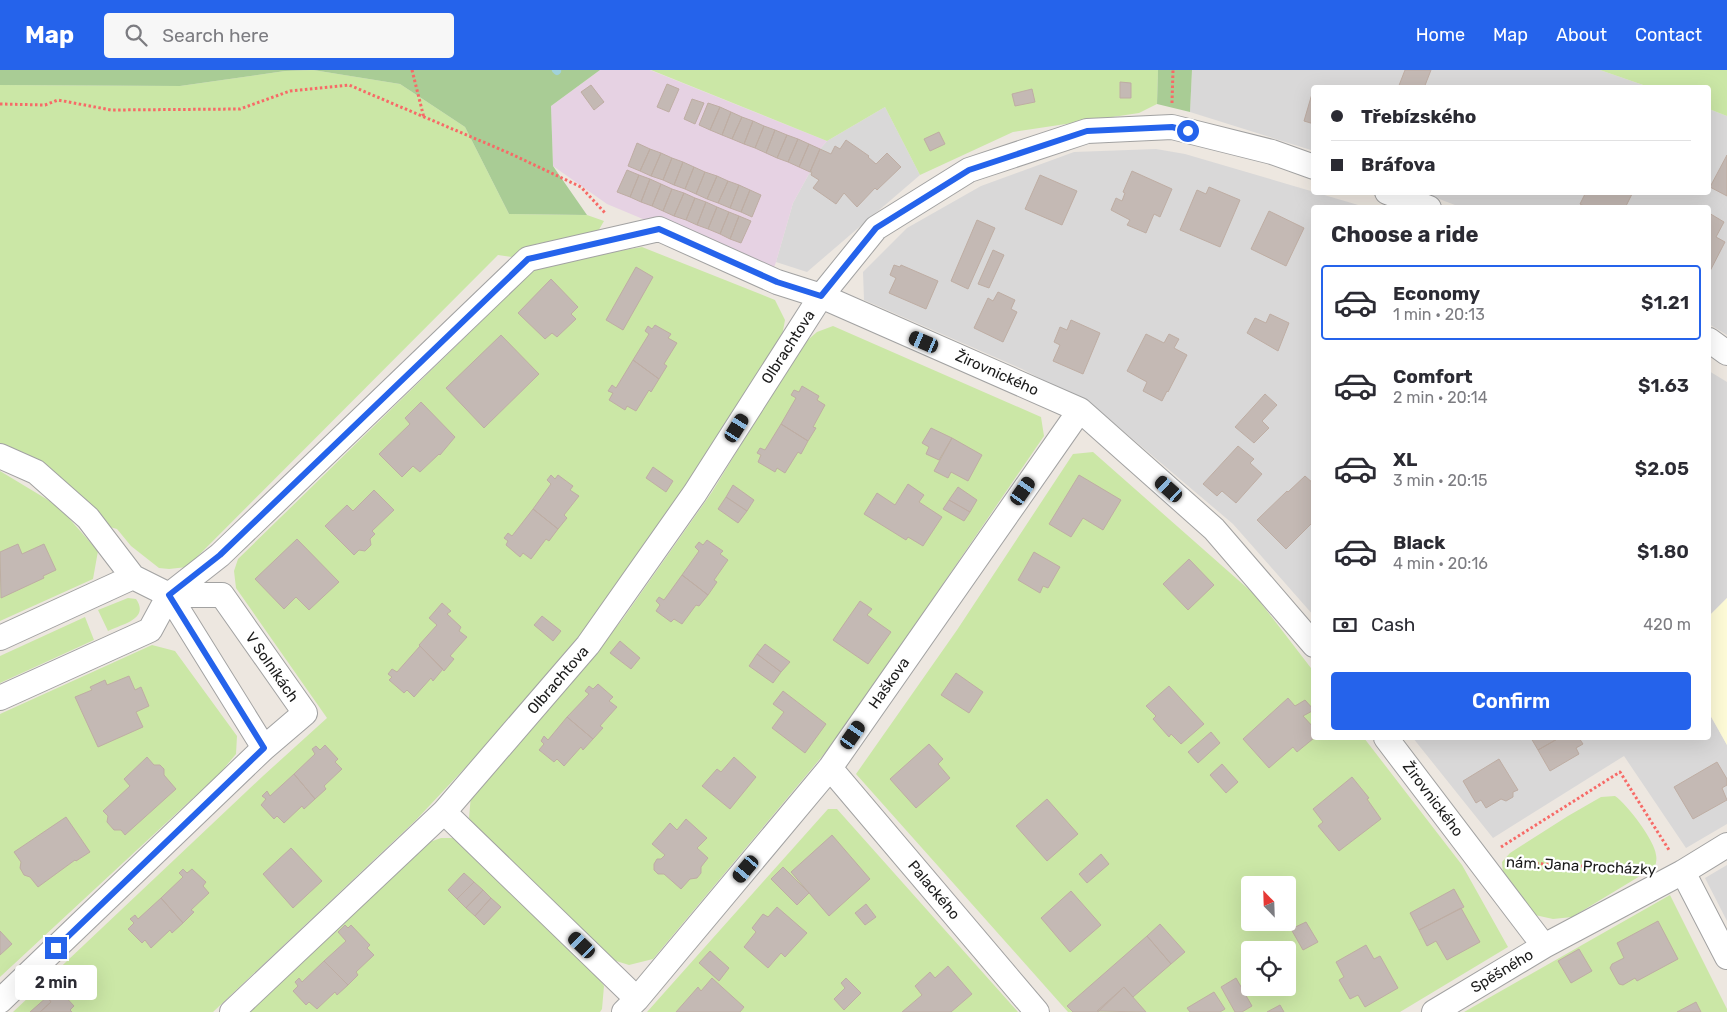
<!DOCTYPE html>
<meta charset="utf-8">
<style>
:root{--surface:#fff;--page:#f7f7f7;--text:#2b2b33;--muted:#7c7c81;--line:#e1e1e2;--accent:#2563eb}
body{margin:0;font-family:Rubik,sans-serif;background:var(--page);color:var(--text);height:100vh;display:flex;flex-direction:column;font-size:19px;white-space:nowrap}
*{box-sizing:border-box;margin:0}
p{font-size:16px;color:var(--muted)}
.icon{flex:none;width:28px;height:28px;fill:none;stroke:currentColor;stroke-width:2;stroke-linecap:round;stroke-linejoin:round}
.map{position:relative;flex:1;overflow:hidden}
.drawer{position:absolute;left:1311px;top:135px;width:400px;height:535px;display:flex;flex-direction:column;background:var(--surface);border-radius:5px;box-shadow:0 5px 20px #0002}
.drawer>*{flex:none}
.hud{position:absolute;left:1311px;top:15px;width:400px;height:110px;border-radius:5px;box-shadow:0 5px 20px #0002;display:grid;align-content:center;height:110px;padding:0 20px;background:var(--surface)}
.needle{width:32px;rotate:337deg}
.controls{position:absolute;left:1241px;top:806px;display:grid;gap:10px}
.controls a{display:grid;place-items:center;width:55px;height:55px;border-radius:5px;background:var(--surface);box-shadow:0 5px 20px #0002;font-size:25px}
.end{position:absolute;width:22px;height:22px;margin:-11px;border:6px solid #2563eb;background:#fff;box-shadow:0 0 0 2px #fff}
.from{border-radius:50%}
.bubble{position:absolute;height:35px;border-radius:5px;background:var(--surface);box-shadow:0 5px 20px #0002;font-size:16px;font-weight:600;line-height:35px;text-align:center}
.car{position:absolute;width:15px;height:30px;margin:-15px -8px;border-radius:6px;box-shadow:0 0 4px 1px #0007;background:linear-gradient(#222 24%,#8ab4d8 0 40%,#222 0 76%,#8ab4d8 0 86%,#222 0)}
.hud b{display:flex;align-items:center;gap:18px;height:48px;font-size:19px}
.hud b+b{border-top:1px solid var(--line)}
.hud i{width:12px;height:12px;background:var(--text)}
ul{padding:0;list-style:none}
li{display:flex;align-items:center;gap:15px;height:75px;margin:0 10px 8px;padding:0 10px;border:2px solid transparent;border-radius:5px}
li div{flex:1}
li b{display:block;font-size:19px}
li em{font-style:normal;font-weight:600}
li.on{border-color:var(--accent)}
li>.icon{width:45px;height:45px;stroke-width:1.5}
h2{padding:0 20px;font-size:22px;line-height:60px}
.pay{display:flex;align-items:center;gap:12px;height:55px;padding:0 20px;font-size:19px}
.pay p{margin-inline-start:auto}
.action{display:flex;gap:10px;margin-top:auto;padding:10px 20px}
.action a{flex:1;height:58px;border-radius:5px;background:var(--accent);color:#fff;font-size:20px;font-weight:600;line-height:58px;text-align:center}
header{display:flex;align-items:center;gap:30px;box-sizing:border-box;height:70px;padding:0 25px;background:var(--accent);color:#fff}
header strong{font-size:24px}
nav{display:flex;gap:28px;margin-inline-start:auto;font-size:18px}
.search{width:350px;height:45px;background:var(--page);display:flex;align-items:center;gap:12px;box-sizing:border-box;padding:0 18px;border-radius:5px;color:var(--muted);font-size:19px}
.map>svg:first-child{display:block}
</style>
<header>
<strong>Map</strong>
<div class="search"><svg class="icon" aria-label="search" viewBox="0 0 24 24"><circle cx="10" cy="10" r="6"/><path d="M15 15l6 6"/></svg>Search here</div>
<nav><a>Home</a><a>Map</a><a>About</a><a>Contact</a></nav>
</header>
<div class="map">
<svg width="1727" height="942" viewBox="0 0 1727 942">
<rect width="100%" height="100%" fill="#ede7e0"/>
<path fill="#d9d8d8" d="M1192 0H1600L1649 17 1314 18V81L1190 42Z
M885 37 920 105 807 202 776 192 793 133 810 102 820 79 827 71Z
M1709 39 1727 46V265L1709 254V138L1460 137 1424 123 1709 122Z
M1156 79 1185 84 1365 137 1314 138V546L1233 454 1096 338 1022 299 864 230 863 202 907 158 981 116 1074 82Z
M1709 301 1727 312V528L1709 546Z
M1709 643 1727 675V754L1686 778 1624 686 1493 768 1413 668H1709Z
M1727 795V851L1705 808Z"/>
<path fill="#e6d2e3" d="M600 0H650L827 71 820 79 810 102 793 133 776 192 772 203 607 134 553 96 551 36Z"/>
<path fill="#fefbd7" d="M1727 528V675L1709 643V546Z"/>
<path fill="#cbe7a6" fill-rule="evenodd" d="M313 0 400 14 465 57 509 144 587 145 604 151 597 163 536 174 512 187 498 185 187 497 169 499 159 498 131 476 117 459 106 456 0 374V15L180 16 285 1Z
M651 0H1158L1157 34 1139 43 1013 62 920 105 885 37 827 71Z
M1600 0H1727V46L1709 39V18L1649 17Z
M642 177 775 230 785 250 782 266 692 420 597 549 507 658 479 683 416 750 213 942H13L263 706 327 648 236 518 234 501 238 489 540 194Z
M833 256 1041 347 1044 366 839 666 653 889 629 895 613 890 480 763 469 748 471 725 538 652 622 550 712 422 802 275 817 262Z
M1093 382 1254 524 1314 602V668H1364L1462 795 1508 877 1400 942H1068L856 704 957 560 1073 384ZM1250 815H1288V852H1250ZM1250 880H1288V918H1250Z
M0 401 58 436 98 481 93 509 0 551Z
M128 528 136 529C150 549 122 554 108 561L98 540Z
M85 547 94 570 0 613V586Z
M152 575 175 581 237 666 236 684 221 702 0 907V644Z
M1615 726C1627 734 1655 771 1656 785 1657 789 1656 793 1655 797L1572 847 1553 849 1535 845 1520 828 1503 804 1502 792 1510 783 1568 746 1601 727Z
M828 739H837L1018 942H647Z
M441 768H458L591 897 604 916 602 939 600 942H244L424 774Z
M1670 825 1727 939V942H1464Z"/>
<path fill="#a9cc95" d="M0 0H600L551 36 553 96 587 145 509 144 465 57 400 14 313 0 285 1 180 16 0 15Z
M1158 0H1192L1190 42 1157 34Z"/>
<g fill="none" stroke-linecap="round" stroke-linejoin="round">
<path stroke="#a1d2da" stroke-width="8" d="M556 0 557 1"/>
</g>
<path fill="#c4b9b4" stroke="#beada3" d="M1405 0H1431L1424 18H1398Z
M1120 12 1131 13V28H1120Z
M667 14 679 19 669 42 657 37Z
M591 15 604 32 594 40 581 22Z
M1314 17 1317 18H1314V54L1304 51Z
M1032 19 1035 32 1015 36 1012 24Z
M692 29 704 33 695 54 684 49Z
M708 33 720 37 710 60 699 55Z
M720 37 731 42 722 65 710 60Z
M731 42 742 47 732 69 722 65Z
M742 47 753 51 744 74 732 69Z
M753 51 764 56 755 78 744 74Z
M764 56 775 60 766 83 755 78Z
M775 60 787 65 777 88 766 83Z
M939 62 945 74 930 81 924 69Z
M787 65 798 69 788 92 777 88Z
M798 69 809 74 799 97 788 92Z
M846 70 869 86 868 87 876 94 887 83 901 97 877 120 875 118 857 137 844 123 836 134 813 118 819 110 811 105 812 102H810L820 79 831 84 835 76 840 79Z
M637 73 650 79 640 101 628 96Z
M809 74 820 79 810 102 799 97Z
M650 79 661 83 651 106 640 101Z
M661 83 672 88 663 110 651 106Z
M1727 85V126L1710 117Z
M672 88 683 92 674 115 663 110Z
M683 92 694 97 685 119 674 115Z
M694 97 705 102 696 124 685 119Z
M627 100 639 105 630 127 617 122Z
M1132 101 1172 119 1160 147 1154 144 1146 163 1127 155 1130 150 1111 140 1116 128 1122 131 1125 123 1123 122Z
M705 102 717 106 707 129 696 124Z
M639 105 650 109 641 132 630 127Z
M1040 105 1077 121 1062 155 1025 139Z
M717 106 728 111 718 133 707 129Z
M650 109 661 114 652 136 641 132Z
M728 111 739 115 730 138 718 133Z
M661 114 672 119 663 141 652 136Z
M739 115 750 120 741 142 730 138Z
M1209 117 1240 130 1220 177 1180 160 1197 120 1206 124Z
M672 119 684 123 674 146 663 141Z
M750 120 761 125 752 147 741 142Z
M1586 122H1633L1625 138H1588L1580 134Z
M684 123 695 128 686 150 674 146Z
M695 128 706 132 697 155 686 150Z
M706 132 717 137 708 159 697 155Z
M717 137 729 142 720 164 708 159Z
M1269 141 1304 158 1286 196 1251 179Z
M729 142 739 146 730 169 720 164Z
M1709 143 1724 152 1716 167 1725 172 1709 203Z
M739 146 751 151 741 173 730 169Z
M977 150 995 158 968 219 951 211Z
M993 180 1004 185 989 218 978 214Z
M894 195 900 197 901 195 938 211 926 239 889 223 896 208 890 205Z
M636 197 653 207 623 260 606 250Z
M551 209 578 237 571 244 576 249 557 267 552 263 545 269 518 243Z
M998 222 1015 230 1011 239 1017 242 1003 272 974 258 988 228 993 231Z
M1270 244 1289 253 1278 281 1247 263 1255 248 1266 253Z
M1071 250 1100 263 1083 304 1053 291 1060 275 1054 272 1060 257 1067 260Z
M655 255 671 264 668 268 677 273 664 294 667 296 659 309 633 290 649 264 645 261 648 256 652 259Z
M1146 264 1164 273 1169 264 1179 269 1174 278 1187 285 1168 322 1167 321 1162 331 1143 321 1147 312 1127 301Z
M501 265 539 304 484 358 446 318Z
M633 290 659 309 651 322 649 320 636 341 627 336 625 340 609 330 613 323 608 321 612 315 616 318Z
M802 316 819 326 817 330 825 335 813 357 816 358 808 371 781 354 796 328 791 325 794 320 799 322Z
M1265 324 1277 335 1262 351 1269 358 1254 373 1235 357Z
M421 332 455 367 440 385 439 384 420 402 413 396 402 407 379 384 410 354 405 348Z
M781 354 808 371 801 384 798 382 785 403 777 398 775 402 758 392 761 385 757 383 760 378 765 380Z
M931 358 952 368 939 390 926 384 929 377 922 373Z
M952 368 982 385 968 411 951 402 948 408 934 401Z
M1238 376 1254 389 1250 393 1262 404 1236 433 1222 421 1217 426 1203 414Z
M653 397 673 411 666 422 646 408Z
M551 405 555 409 558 405 573 416 570 420 579 426 564 445 567 448 558 459 533 439 551 414 547 410Z
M1079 405 1121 430 1103 460 1083 448 1071 467 1049 454Z
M1305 406 1314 414V451L1286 479 1257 450 1287 421 1288 422Z
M908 414 924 425 919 432 942 447 923 476 908 467 906 470 864 444 877 423 895 435Z
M733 415 754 430 747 441 726 427Z
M958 417 977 430 970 442 949 430Z
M374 420 394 440 372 461 375 464 370 469 371 475 365 481 359 480 354 485 325 456 347 435 353 441Z
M726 427 747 441 738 453 718 439Z
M949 430 970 442 964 451 943 439Z
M533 439 558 459 549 471 546 469 531 489 523 483 520 487 506 475 508 471 504 468 508 463 512 466Z
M297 469 339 512 309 540 296 527 284 539 255 509Z
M707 470 723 481 720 484 728 490 714 510 717 512 708 525 682 505 699 481 695 477 699 472 703 475Z
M18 474 22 484 44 474 56 500 43 506 44 508 1 528 0 482Z
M1034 482 1060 497 1048 518 1043 516 1040 523 1018 510Z
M1189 489 1214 515 1188 540 1163 514Z
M682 505 708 525 699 536 696 535 682 554 674 549 671 552 656 541 660 535 656 531 659 527 664 530Z
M860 531 872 539 867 545 891 562 868 594 833 570Z
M442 533 451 541 447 544 461 557 459 561 467 567 450 586 454 589 444 601 419 575 437 555 429 548Z
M542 546 561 561 553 571 534 555Z
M620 571 640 588 631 599 610 583Z
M765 574 790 592 781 602 757 584Z
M420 576 443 599 433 611 431 608 414 627 407 620 404 623 389 610 392 607 388 604 392 599 397 602Z
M757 584 781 602 773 613 749 596Z
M956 603 983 622 969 643 941 625Z
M129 606 135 620 141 617 149 636 136 642 143 657 98 677 75 627 92 620 90 617 105 610 107 615Z
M598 614 613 627 609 631 617 637 600 656 603 658 593 669 567 647 589 624 585 621 589 616 593 619Z
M1169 616 1204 654 1181 674 1171 664 1169 667 1153 649 1156 646 1146 636Z
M783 621 826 654 805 683 772 658 784 642 773 634Z
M1288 628 1295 636 1305 630 1314 640 1303 646 1314 658V668L1297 682 1293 677 1269 698 1243 669Z
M567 647 593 669 583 680 581 677 564 696 557 689 554 692 539 680 544 674 541 671 544 666 548 670Z
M1211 662 1220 673 1198 693 1188 682Z
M1531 668H1559L1538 680Z
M1559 668H1579L1583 674 1576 678 1579 684 1550 701 1538 680Z
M929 674 943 689 938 694 950 708 916 738 890 709Z
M325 675 338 689 335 692 342 699 324 716 326 719 315 729 294 704 315 684 312 679 316 676 320 680Z
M147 687 154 695H160L164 699V705L176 719 125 765 121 760H114L107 752 108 746 103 741 130 716 124 709Z
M734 687 756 707 730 739 702 716 717 699 721 702Z
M1499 689 1518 720 1513 722V727L1506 731 1501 729 1486 738 1481 730 1476 733 1463 711Z
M1717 692 1727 709V715L1722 718 1727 730 1693 749 1674 717Z
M1222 694 1238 712 1226 723 1210 705Z
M294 704 315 729 304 739 302 736 284 753 277 746 274 749 261 735 266 729 262 726 267 721 270 726Z
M1352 707 1369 728 1367 729 1381 749 1339 781 1318 756 1323 752 1313 739Z
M1047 729 1078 764 1047 791 1016 756Z
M66 747 90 782 76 791 75 790 38 817 30 807 24 805 20 798 21 792 14 782Z
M686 749 707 768 697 778 708 788 701 797V803L697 808 690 809 681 819 664 804H658L654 800V794L657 789H661L665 785 652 774 670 753 677 760Z
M832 765 870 809 829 846 791 802Z
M291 778 322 811 293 838 263 804Z
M1101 784 1109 794 1087 813 1079 804Z
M783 797 809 823 797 835 771 809Z
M183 799 187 803 192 799 206 812 203 816 209 823 191 840 194 842 183 853 161 828 183 807 179 803Z
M464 803 474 812 457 829 448 820Z
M474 812 483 820 466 838 457 829Z
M1454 819 1464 837 1419 860 1410 843Z
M483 820 491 828 475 846 466 838Z
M1071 821 1101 855 1070 882 1041 848Z
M161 828 183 853 172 863 170 860 151 878 145 870 142 873 128 859 134 853 130 849 135 845 138 849Z
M491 828 501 837 484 855 475 846Z
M866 834 876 847 865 855 855 843Z
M777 837 807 863 785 887 781 883 768 898 744 877 756 862 752 858 763 844 768 847Z
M1461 838 1480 872 1447 890 1436 871 1427 876 1419 860Z
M1658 851 1678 889 1637 911 1635 908 1623 915 1619 914 1610 898 1612 894 1624 888 1617 873Z
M1306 852 1318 872 1303 880 1291 859Z
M1160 854 1185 882 1171 894 1147 866Z
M345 855 348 858 351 855 370 875 367 878 374 885 356 902 358 905 348 915 324 891 346 871 338 862Z
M0 861 12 874 0 885Z
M1147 866 1171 894 1133 927 1124 917 1098 942H1073L1067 936Z
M1366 875 1374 889 1380 886 1398 918 1365 937 1358 925 1350 929 1339 910 1344 907 1336 892Z
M1579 879 1592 901 1571 913 1558 891Z
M710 881 729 898 719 911 699 893Z
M324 891 348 915 337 925 335 922 317 939 309 932 306 935 293 921 298 916 295 912 299 908 302 912Z
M948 896 972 924 951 942H902L922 925 915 916 930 902 935 908Z
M712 908 744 937 740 942H676L698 917 701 921Z
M846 908 861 923 844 940 834 929 845 918 841 913Z
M1236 908 1252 936 1242 942H1235L1221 917Z
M1124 917 1146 942 1097 941Z
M61 922 74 936 70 940 72 942H40L51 932 47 927 51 924 55 928Z
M1214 922 1225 939 1220 942H1190L1187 938Z
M47 927 51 932 40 942H30Z
M1696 932 1701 942H1677Z
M1280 935 1284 942H1267Z"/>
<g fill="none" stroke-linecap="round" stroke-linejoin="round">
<defs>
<path id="minor" d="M1387 122 1429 138
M1709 270 1727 283
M0 386 36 402 88 448 133 507 169 525 264 678
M0 568 133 507
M0 628 150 560 169 525 220 485 528 189 659 159 777 212 821 226 1080 340 1214 459 1314 575
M1386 668 1544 876
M830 698 1037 942
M444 742 637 929
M1683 802 1727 887
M0 931 264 678 305 643 222 525H169
M232 942 444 742 588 575 695 423 821 226 876 158 969 100 1087 61 1172 57 1272 82 1314 97
M624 942 637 929 830 698 1080 340
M1434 942 1544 876 1683 802 1727 775"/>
</defs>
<use href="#minor" stroke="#a2a2a2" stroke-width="26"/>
<path stroke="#f76a67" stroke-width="3" stroke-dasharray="2.5 2.5" stroke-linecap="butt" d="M412 0 424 48
M1172 33 1173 0
M0 34 45 35 58 30 111 40 240 39 290 21 349 15 509 83 581 117 606 144
M1501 777 1620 702 1669 780
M1511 792 1632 799"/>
<use href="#minor" stroke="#fff" stroke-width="24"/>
</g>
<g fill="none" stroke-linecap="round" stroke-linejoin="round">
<path stroke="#2563eb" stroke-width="6" d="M56 878 264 678 169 525 220 485 528 189 659 159 777 212 821 226 876 158 969 100 1087 61 1172 57 1188 61"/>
</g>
<g text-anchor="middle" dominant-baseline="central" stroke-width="4.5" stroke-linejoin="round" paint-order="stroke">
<g font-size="15" fill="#1b1b1b" stroke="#fff">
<text transform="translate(788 277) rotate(-57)">Olbrachtova</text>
<text transform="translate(997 303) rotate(24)">Žirovnického</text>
<text transform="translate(272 597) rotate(55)">V Solníkách</text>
<text transform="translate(558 610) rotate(-49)">Olbrachtova</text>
<text transform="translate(889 613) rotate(-55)">Haškova</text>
<text transform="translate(1433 729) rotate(53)">Žirovnického</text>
<text transform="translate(1581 796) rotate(3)">nám. Jana Procházky</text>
<text transform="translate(934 820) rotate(50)">Palackého</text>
<text transform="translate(1502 901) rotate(-31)">Spěšného</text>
</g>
</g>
</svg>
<div class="controls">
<a><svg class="needle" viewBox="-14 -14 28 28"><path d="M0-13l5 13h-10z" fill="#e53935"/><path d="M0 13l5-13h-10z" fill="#7c7c81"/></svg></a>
<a><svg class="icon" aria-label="locate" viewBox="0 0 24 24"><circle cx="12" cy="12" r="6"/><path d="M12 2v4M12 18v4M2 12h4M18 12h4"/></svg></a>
</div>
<i class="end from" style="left:1188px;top:61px"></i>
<i class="end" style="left:56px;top:878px"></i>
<div class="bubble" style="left:15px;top:895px;width:82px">2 min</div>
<i class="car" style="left:924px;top:272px;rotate:293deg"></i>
<i class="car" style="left:737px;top:358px;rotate:32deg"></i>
<i class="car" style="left:1169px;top:419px;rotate:312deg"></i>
<i class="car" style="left:1023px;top:421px;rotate:35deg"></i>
<i class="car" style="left:853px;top:665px;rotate:35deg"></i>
<i class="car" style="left:746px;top:799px;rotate:220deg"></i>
<i class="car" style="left:582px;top:875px;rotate:314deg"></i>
<div class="hud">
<b><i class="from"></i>Třebízského</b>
<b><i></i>Bráfova</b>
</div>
<section class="drawer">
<h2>Choose a ride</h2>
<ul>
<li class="on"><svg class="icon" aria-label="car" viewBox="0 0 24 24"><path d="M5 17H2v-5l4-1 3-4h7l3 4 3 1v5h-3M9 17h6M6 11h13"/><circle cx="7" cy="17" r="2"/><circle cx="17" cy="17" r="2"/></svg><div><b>Economy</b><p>1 min · 20:13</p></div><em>$1.21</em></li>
<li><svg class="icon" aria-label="car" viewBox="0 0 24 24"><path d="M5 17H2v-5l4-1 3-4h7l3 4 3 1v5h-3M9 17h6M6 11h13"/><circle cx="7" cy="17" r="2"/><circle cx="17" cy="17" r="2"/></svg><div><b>Comfort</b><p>2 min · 20:14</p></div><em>$1.63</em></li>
<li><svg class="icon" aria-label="car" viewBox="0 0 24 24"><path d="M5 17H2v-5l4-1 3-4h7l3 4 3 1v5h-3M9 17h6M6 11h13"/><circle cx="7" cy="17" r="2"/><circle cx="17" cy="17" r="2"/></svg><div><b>XL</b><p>3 min · 20:15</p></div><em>$2.05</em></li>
<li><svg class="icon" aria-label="car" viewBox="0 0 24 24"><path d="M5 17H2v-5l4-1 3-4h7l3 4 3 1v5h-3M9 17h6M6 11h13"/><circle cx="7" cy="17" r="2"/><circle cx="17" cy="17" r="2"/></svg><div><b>Black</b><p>4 min · 20:16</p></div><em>$1.80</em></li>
</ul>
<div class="pay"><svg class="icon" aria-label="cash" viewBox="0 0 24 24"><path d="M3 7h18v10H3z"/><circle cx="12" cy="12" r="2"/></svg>Cash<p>420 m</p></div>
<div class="action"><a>Confirm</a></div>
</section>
</div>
